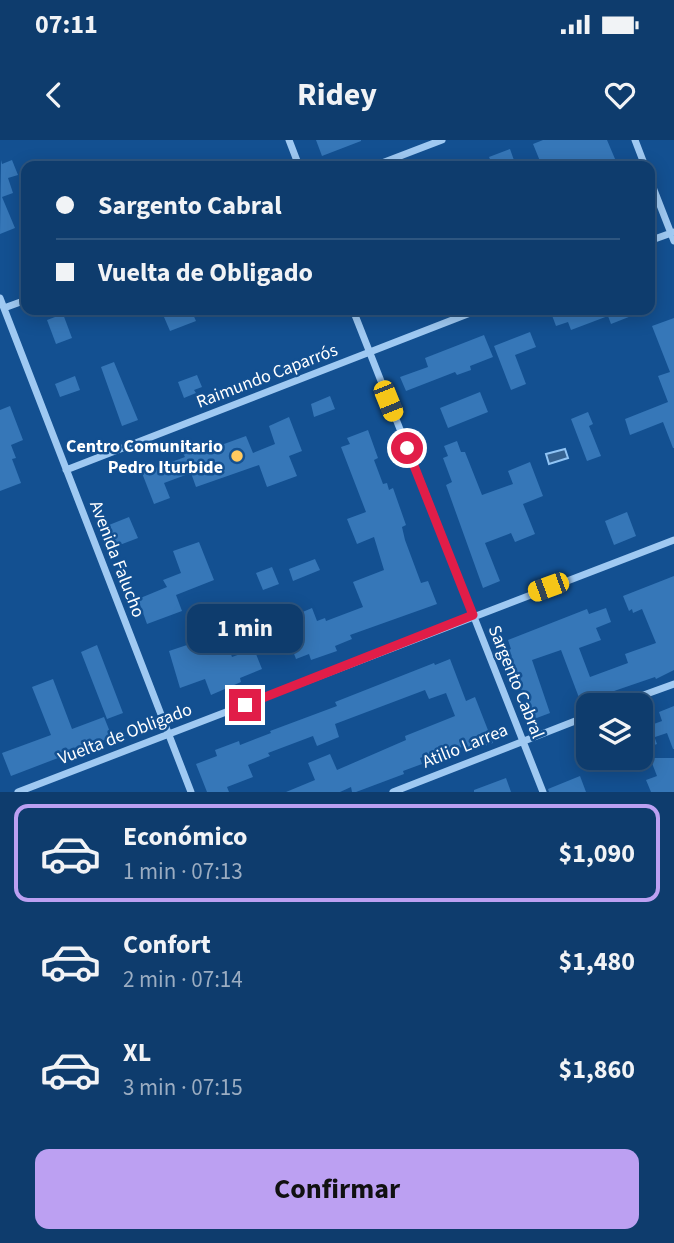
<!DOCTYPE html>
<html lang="es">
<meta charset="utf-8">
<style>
:root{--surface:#0e3c6d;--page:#174372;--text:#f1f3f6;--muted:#9badc2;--line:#2e5680;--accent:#bca0f2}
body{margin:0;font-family:"Source Sans 3",sans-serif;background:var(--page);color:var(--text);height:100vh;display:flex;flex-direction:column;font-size:26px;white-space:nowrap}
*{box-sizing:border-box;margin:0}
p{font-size:23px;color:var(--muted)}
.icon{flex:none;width:38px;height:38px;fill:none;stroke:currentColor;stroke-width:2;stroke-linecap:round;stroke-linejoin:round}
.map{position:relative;height:652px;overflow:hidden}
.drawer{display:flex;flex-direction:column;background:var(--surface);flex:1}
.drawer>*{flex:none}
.banner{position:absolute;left:21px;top:21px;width:634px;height:154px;border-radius:14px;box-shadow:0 4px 18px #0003,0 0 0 2px var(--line);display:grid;align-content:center;height:154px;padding:0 35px;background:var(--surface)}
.tools{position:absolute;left:576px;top:553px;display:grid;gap:14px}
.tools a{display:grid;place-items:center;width:77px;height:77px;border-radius:14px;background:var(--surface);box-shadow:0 4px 18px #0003,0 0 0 2px var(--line);font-size:35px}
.end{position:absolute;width:32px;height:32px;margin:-16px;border:9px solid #e11d48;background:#fff;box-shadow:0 0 0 4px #fff}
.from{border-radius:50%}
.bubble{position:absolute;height:49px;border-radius:14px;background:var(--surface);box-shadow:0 4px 18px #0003,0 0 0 2px var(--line);font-size:23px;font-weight:700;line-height:49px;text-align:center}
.car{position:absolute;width:21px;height:42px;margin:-21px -10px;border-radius:9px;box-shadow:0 0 5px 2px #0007;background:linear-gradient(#f5c518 24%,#345 0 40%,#f5c518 0 76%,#345 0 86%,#f5c518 0)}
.banner b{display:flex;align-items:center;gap:24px;height:66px;font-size:26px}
.banner b+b{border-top:2px solid var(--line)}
.banner i{width:18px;height:18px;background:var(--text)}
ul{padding:12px 0 0;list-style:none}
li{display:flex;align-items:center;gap:21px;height:98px;margin:0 14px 10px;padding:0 21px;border:4px solid transparent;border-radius:14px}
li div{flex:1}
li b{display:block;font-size:26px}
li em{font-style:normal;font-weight:700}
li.current{border-color:var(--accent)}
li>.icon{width:63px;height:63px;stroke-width:1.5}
.action{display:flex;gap:14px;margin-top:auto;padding:14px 35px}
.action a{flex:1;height:80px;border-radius:14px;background:var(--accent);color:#111;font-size:28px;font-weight:700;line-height:80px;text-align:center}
.status{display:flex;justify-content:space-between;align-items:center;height:49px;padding:0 35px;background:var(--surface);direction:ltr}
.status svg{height:19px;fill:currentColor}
header{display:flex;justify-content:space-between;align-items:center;height:91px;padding:0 35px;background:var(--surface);font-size:32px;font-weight:700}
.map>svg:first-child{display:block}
</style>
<div class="status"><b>07:11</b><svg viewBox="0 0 49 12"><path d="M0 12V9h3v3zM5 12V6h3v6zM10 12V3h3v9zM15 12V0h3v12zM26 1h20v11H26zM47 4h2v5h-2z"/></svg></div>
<header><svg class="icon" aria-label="back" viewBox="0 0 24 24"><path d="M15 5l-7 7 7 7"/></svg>Ridey<svg class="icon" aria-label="heart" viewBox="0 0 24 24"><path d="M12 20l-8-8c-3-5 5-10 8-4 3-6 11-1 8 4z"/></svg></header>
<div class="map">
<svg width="674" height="652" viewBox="0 0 674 652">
<rect width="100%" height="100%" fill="#135091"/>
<path fill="#356291" stroke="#90c4f5" stroke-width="2" d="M565 309 568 318 549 324 546 314Z"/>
<path fill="#3677b8" d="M316 0H361V1L322 16Z
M543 0H607L618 26H542L533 4Z
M510 9 516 26H493L489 17Z
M1 20 2 24 12 20 18 35 8 38 13 53 2 57 15 88 0 94Z
M161 170H191L196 181 170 191Z
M550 170H644V171L611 184 608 176 571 190 568 182 556 186Z
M63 174 72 198 56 204 47 180Z
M674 178V308H673L663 282 630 295 625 279 668 262 658 236 670 232 652 186Z
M530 192 536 207 515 215 526 244 511 250 494 206Z
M484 195 493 217 470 226 471 230 457 235 455 232 406 251 400 237 428 227 425 218Z
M114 222 138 280 122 286 101 227Z
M197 235 202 247 194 250 196 253 184 258 178 242Z
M75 236 80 250 60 257 55 244Z
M480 252 488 272 448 288 440 268Z
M330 256 335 269 314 277 311 264Z
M10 266 23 300 11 305 16 318 12 319 21 343 0 351V270Z
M588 272 593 284 589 286 601 316 587 321 571 279Z
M289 277 302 311 289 316 297 336 267 347 259 325 196 347 191 333 164 343 170 358 154 364 142 333 185 317 183 313 199 307 202 312 246 296 253 313 275 304 269 286Z
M368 290 378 318 374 320 383 344 387 343 389 350 393 348 406 385 402 387 405 400 421 443 428 441 437 464 350 495 352 499 335 506 337 511 311 520 309 514 296 519 285 490 302 484 298 474 312 468 317 481 325 478 326 481 363 467 353 442 384 430 374 397 357 404 347 379 366 372 341 307 350 304 347 298Z
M457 301 461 312H465L482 355 513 344 508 331 530 322 543 356 523 364 535 394 515 402 511 393 485 403 500 441 483 448 446 345 452 342 443 318 448 316 444 306Z
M627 372 636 396 614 405 605 381Z
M129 377 138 398 117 406 109 385Z
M199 402 214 440 176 455 182 471 147 484 138 459 167 447 163 440 181 433 173 411Z
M315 419 320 430 293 441 289 429Z
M272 427 279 444 263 450 256 433Z
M674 436V530L656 539 655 537 617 550 581 563 561 510 532 520 550 573 534 579 505 512 511 509 508 500 587 469 589 474 606 468 611 482 596 488 601 500 579 508 590 537 628 523 625 514 656 503 642 469 633 473 632 469 629 471 623 456Z
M223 493 232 517 254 509 262 529 240 538 241 542 211 555 205 539 180 548 169 511Z
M97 505 123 573 107 579 81 512Z
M450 519 466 561 475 557 493 603 470 611 467 605 445 614 443 609 420 618 422 624 403 631 404 634 356 652H352L351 647 340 652H286L315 640 308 623 330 614 337 630 406 600 405 596 455 576 446 553 429 559 425 550 335 584 339 597 317 606 313 596 268 613 270 616 248 625 253 637 227 647 229 652H207L196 624 217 616 215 610 239 601 240 605 271 593 270 591 337 566 335 562 434 523 435 525Z
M53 539 72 589 104 577 112 597 81 609 80 606 57 614 58 618 11 636 2 613 51 595 32 547Z
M674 566V609H673L667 593 655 597 651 585 662 581 659 572Z
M651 588 657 604 640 610V592Z
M650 618H674V652H651L646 640 657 636Z
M580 636 586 652H549L548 649Z
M506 638 511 652H474V650Z"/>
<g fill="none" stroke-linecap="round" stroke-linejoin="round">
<path stroke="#9fc9f2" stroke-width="7" d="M289 0 299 26
M635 0 645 26
M374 26 442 0
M649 37 674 101
M649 101 674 92
M0 158 191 652
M4 168 26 160
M353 170 543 652
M66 330 478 170
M616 565 674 544
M18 652 674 400
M393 652 588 576"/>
</g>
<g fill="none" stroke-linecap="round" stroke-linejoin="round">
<path stroke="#e11d48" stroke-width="9" d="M245 565 473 475 407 308"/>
</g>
<circle fill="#ffc95f" stroke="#135091" stroke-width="2.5" cx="237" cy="316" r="7"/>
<g text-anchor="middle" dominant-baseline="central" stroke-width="5" stroke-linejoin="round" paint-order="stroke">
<g font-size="18" fill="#fff" stroke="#135091">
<text transform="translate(267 236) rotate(-21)">Raimundo Caparrós</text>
<text transform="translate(117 419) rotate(69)">Avenida Falucho</text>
<text transform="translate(516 542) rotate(68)">Sargento Cabral</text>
<text transform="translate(125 594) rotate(-21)">Vuelta de Obligado</text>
<text transform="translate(465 606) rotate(-22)">Atilio Larrea</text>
</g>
<g font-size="18" font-weight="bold" fill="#fff" stroke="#135091" text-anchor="end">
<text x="223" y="306">Centro Comunitario<tspan x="223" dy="21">Pedro Iturbide</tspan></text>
</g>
</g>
</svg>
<div class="tools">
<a><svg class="icon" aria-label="layers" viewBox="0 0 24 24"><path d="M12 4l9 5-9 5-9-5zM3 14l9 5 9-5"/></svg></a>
</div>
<i class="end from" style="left:407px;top:308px"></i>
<i class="end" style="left:245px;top:565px"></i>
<div class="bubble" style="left:187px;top:464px;width:116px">1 min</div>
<i class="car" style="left:388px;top:261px;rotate:158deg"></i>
<i class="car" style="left:548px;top:447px;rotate:250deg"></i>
<div class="banner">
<b><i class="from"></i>Sargento Cabral</b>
<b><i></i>Vuelta de Obligado</b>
</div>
</div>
<section class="drawer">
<ul>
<li class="current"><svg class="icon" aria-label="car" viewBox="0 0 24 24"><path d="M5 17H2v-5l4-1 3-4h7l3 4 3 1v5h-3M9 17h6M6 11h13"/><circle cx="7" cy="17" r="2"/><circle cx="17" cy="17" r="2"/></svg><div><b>Económico</b><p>1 min · 07:13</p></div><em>$1,090</em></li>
<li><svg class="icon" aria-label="car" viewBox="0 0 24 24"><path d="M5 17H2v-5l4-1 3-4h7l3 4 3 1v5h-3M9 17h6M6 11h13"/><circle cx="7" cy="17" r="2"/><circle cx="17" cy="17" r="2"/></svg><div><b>Confort</b><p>2 min · 07:14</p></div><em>$1,480</em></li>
<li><svg class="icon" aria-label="car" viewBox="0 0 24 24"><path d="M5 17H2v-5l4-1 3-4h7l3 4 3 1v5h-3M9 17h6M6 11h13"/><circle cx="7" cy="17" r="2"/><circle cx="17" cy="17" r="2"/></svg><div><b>XL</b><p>3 min · 07:15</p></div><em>$1,860</em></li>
</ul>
<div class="action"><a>Confirmar</a></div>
</section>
